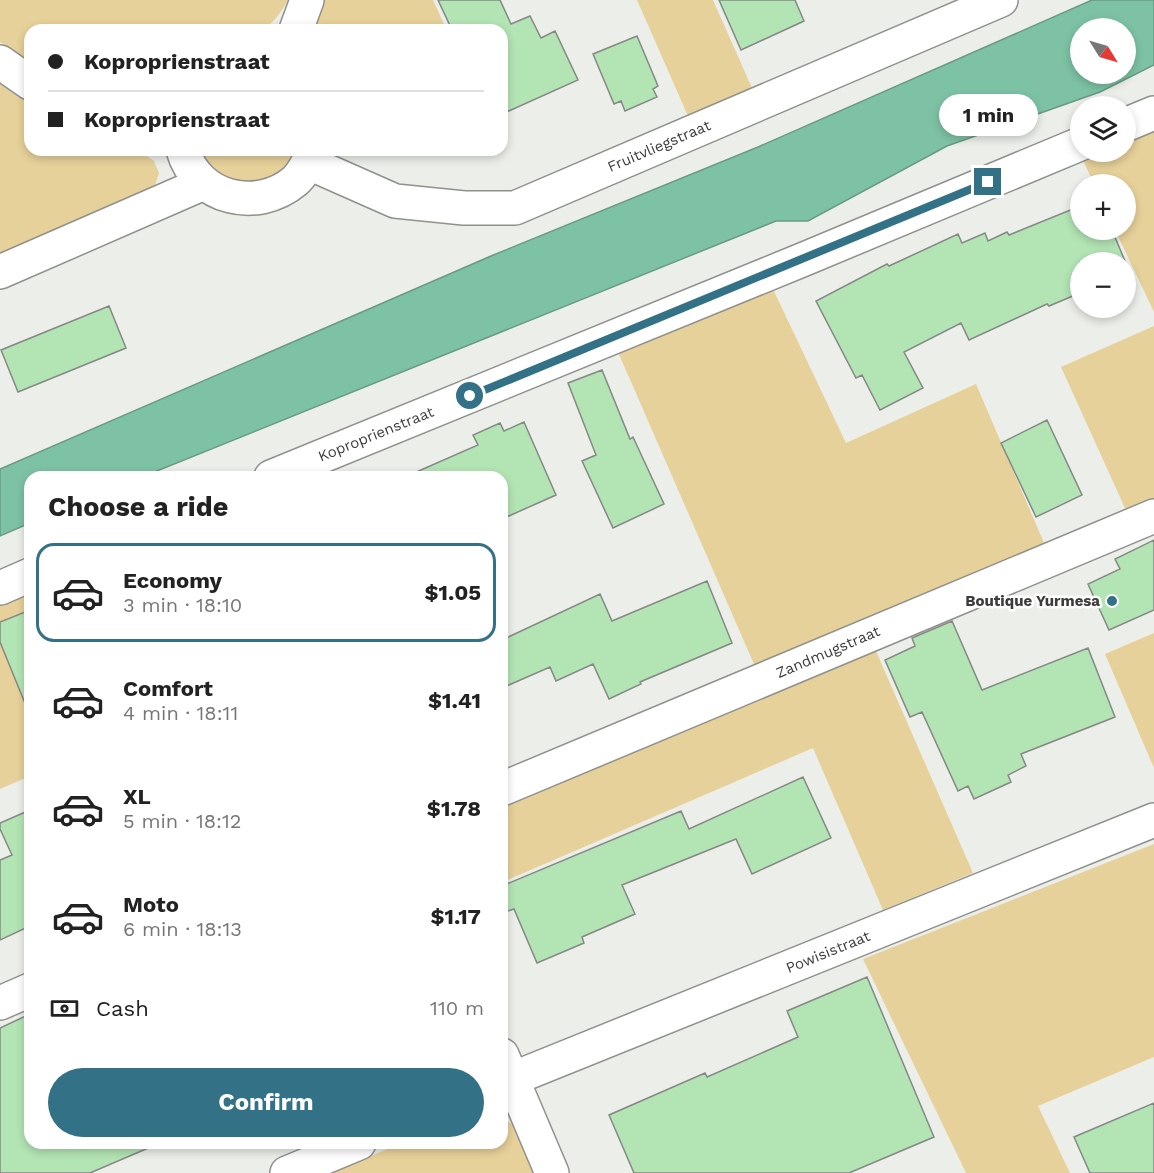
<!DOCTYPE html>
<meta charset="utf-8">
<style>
:root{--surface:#fff;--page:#f2f2f2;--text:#222;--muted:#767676;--line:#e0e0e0;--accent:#327186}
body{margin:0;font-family:"Work Sans",sans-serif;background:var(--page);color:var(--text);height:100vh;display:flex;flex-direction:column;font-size:22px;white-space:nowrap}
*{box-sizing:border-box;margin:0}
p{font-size:20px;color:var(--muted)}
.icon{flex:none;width:33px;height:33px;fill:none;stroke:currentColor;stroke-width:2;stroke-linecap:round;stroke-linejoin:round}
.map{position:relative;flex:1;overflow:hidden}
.panel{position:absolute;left:24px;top:471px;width:484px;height:678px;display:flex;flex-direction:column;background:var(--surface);border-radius:18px;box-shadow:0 3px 9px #0003}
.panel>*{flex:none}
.banner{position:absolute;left:24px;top:24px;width:484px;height:132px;border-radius:18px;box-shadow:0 3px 9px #0003;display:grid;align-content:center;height:132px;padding:0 24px;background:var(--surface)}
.needle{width:39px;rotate:127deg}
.tools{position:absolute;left:1070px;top:18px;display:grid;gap:12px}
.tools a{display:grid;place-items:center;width:66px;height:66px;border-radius:50%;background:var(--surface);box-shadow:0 3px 9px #0003;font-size:30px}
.end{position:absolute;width:27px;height:27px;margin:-14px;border:8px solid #327186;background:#fff;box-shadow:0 0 0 3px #fff}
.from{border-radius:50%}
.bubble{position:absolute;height:42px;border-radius:21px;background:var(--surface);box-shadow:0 3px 9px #0003;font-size:20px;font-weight:700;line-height:42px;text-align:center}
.banner b{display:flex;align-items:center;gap:21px;height:57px;font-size:22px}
.banner b+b{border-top:2px solid var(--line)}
.banner i{width:15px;height:15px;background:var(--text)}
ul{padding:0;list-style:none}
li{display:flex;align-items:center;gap:18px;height:99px;margin:0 12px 9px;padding:0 12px;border:3px solid transparent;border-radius:18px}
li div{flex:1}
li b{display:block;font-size:22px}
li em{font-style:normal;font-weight:700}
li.on{border-color:var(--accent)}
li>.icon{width:54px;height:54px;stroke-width:1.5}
h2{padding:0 24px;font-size:27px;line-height:72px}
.pay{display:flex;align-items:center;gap:15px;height:66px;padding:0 24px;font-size:22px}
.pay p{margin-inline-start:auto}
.primary-button{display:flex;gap:12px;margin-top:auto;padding:12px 24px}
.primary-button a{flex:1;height:69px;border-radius:36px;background:var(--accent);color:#fff;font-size:24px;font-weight:700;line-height:69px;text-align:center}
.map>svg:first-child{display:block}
</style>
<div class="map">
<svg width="1154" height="1173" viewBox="0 0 1154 1173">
<rect width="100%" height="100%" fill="#eceee9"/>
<path fill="#e7d19a" d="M0 0H288C282 11 273 24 262 30H30V61L0 42Z
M322 0H433L444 24 430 30H309Z
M637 0H713L752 88 688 116Z
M0 81 30 100V150H138L154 161 159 173 155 185 145 197 0 260Z
M1154 125V312L1115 230H1125V184H1094L1081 156 1091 152H1125V137Z
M197 150H294C288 167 271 183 253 185 243 186 230 181 220 179Z
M771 285 846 443 976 384 1047 550 757 671 618 352Z
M1154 326V519L1134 528 1061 367Z
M30 573V776L0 789V586Z
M1154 633V768L1105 654Z
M872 642 973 873 883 910 813 748 503 882V800Z
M1154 844V1057L1038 1106 1070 1173H966L863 959Z
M503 1117 517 1128 535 1173H330L402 1143H502Z"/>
<path fill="#7dc2a4" stroke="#6a9a84" stroke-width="1.5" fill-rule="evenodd" d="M1092 0H1154V65L1100 92 947 146 808 221H776L142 477H30V523L0 536V469L491 256 758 147ZM1080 28H1125V74H1080Z"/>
<path fill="#b3e4b4" stroke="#858885" stroke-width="1.5" d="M438 0H500L511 24 530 16 541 38 555 31 578 80 502 114V30H452Z
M719 0H795L804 21 741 50Z
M637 36 658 86 653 89 657 97 625 111 621 101 614 104 593 54Z
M1080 206V230H1112L1130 273 1125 275V262H1080V293L1049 306 1047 304 969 340 961 323 904 352 923 388 880 410 862 375 856 378 816 301 887 264 889 266 958 234 962 243 985 233 988 241 1007 232 1009 235Z
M109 306 126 348 18 392 1 350Z
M602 370 630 439 633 437 664 504 613 528 582 461 596 455 568 383Z
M1047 420 1082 495 1036 517 1001 443Z
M524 422 556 495 502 519V477H405L478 445 473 435 500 423 504 431Z
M1154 540V610L1109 630 1088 584 1120 569 1115 559Z
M707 581 732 643 640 682 641 684 609 699 593 664 556 681 550 667 502 688V640L600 594 612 621Z
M30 610V713H29L0 642V622Z
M952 621 982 690 1088 648 1115 717 1021 754 1026 766 1008 775 1011 782 974 799 968 786 958 791 922 712 910 717 885 660 915 646 912 638Z
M803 777 831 838 752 874 736 839 622 885 635 914 582 937 584 943 537 963 514 909 502 913V886L681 811 689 829Z
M30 810V926L0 940V860L12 855 0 829V823Z
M867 977 934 1137 849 1173H634L609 1115 705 1073 707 1077 798 1037 787 1011Z
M30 1014V1143H160L90 1173H0V1028Z
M1154 1103V1173H1090L1074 1137Z"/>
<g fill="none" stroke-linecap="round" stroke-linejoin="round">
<defs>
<path id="minor" d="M296 30 307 0
M0 62 30 83
M1125 125 1154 113
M183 150C197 199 257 213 295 181 304 173 309 161 314 150
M309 163 395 201 464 208H515L1001 0
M0 272 204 183
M271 477 802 260 1080 144
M0 588 30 575
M502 789 1154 516
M0 1003 30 990
M502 1055 552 1173
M502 1083 1154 820
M287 1173 359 1143"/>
</defs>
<use href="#minor" stroke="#8f918d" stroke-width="36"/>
<use href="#minor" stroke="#fff" stroke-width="33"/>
</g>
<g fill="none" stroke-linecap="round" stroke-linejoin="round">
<path stroke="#327186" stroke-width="8" d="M470 396 988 182"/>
</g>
<circle fill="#327186" stroke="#fff" stroke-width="2" cx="1112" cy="601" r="6"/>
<g text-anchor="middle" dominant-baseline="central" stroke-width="5" stroke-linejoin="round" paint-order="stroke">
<g font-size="15" fill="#3c3d3b" stroke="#fff">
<text transform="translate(659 146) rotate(-23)">Fruitvliegstraat</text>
<text transform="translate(376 434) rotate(-22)">Koproprienstraat</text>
<text transform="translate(828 652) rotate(-23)">Zandmugstraat</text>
<text transform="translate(828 952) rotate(-22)">Powisistraat</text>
</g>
<g font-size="15" font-weight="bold" fill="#3c3d3b" stroke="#fff" text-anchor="end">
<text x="1100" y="601">Boutique Yurmesa</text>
</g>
</g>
</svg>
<div class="tools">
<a><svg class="needle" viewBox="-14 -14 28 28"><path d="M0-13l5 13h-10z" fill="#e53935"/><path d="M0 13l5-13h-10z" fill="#767676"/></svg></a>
<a><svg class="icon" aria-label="layers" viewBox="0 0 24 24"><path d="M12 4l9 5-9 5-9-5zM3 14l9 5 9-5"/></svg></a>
<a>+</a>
<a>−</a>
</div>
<i class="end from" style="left:470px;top:396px"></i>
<i class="end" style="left:988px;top:182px"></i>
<div class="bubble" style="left:939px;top:94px;width:99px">1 min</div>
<div class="banner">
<b><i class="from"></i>Koproprienstraat</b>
<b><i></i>Koproprienstraat</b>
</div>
<section class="panel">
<h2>Choose a ride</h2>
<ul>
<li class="on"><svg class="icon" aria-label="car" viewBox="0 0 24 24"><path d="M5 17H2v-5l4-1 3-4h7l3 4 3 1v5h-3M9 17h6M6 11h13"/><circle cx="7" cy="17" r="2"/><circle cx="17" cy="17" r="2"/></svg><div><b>Economy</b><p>3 min · 18:10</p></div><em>$1.05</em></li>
<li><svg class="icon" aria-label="car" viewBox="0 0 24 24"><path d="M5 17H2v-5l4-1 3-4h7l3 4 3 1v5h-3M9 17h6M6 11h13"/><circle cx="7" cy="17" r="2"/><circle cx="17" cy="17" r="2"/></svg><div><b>Comfort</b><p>4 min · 18:11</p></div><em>$1.41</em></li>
<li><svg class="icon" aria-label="car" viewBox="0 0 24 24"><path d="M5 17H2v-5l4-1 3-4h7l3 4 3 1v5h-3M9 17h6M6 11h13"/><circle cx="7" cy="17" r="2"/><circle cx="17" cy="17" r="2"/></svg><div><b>XL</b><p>5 min · 18:12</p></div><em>$1.78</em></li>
<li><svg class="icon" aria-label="car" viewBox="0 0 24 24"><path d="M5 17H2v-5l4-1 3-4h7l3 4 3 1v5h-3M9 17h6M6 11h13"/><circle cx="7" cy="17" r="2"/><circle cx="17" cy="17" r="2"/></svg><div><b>Moto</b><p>6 min · 18:13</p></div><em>$1.17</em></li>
</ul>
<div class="pay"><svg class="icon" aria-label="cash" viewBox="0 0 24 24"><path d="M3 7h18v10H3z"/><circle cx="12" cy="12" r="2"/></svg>Cash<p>110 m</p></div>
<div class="primary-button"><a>Confirm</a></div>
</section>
</div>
